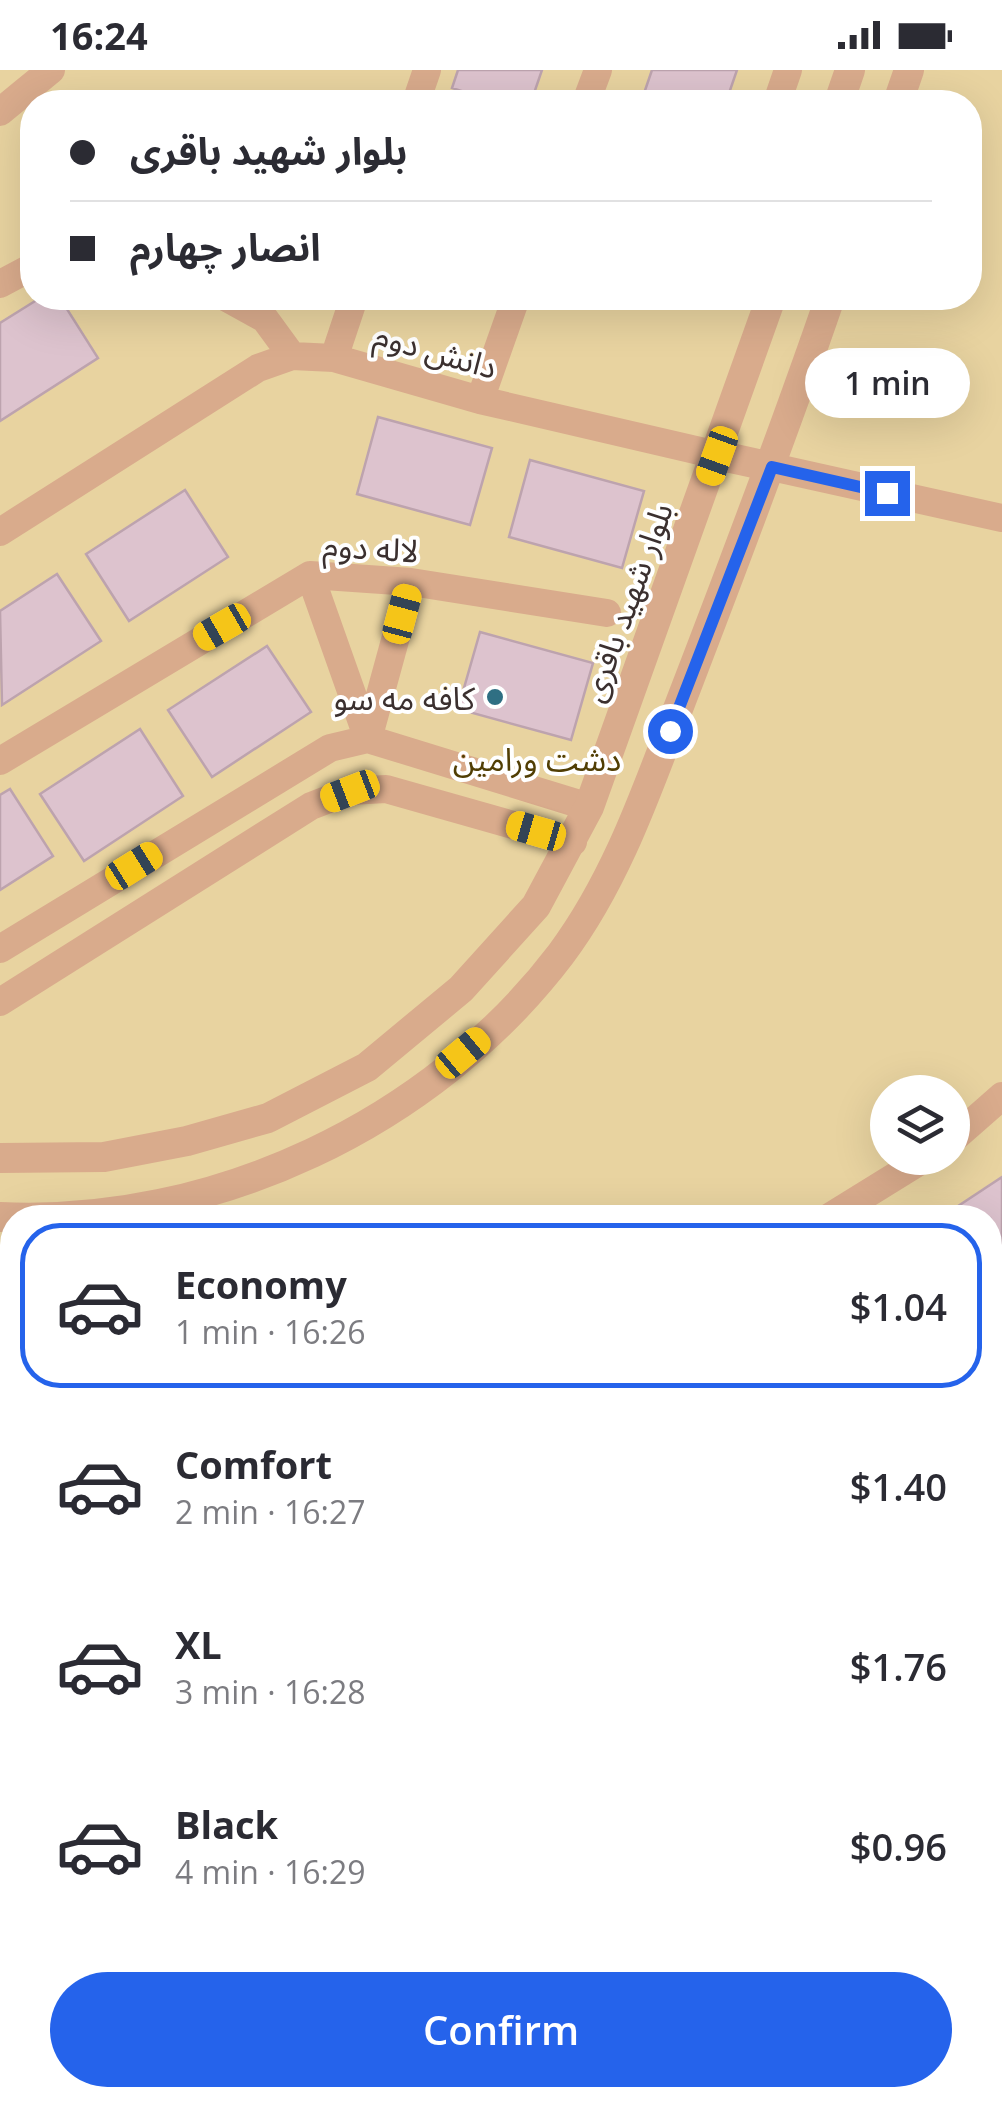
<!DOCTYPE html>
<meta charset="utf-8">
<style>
:root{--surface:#fff;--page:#f2f2f3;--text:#2b2b33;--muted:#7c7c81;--line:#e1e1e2;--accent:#2563eb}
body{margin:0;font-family:"Open Sans","Noto Sans Arabic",sans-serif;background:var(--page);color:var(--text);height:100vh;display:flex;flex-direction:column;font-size:38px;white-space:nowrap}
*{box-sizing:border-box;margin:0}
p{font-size:32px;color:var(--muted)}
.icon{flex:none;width:55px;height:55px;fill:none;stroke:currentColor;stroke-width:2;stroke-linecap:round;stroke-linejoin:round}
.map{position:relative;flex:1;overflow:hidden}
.side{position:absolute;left:0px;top:1135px;width:1002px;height:902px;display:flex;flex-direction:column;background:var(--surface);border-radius:40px 40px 0 0;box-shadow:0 10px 40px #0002}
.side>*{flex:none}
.guide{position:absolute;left:20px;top:20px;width:962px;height:220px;border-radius:40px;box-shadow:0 10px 40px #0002;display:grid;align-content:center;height:220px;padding:0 50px;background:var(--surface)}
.tools{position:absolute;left:870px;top:1005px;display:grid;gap:20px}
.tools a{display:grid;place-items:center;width:100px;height:100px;border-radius:50%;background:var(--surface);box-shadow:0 10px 40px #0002;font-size:50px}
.end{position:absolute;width:45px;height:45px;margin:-22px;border:12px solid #2563eb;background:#fff;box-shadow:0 0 0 5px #fff}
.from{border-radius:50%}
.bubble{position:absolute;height:70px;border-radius:35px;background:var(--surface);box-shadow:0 10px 40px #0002;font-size:32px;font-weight:600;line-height:70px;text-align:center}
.car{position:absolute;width:30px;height:60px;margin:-30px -15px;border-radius:12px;box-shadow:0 0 8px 2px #0007;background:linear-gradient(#f5c518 24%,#345 0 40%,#f5c518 0 76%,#345 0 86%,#f5c518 0)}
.guide b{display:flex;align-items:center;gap:35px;height:95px;font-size:38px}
.guide b+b{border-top:2px solid var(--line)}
.guide i{width:25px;height:25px;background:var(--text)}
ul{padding:18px 0 0;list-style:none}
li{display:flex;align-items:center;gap:30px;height:165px;margin:0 20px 15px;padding:0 30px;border:5px solid transparent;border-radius:40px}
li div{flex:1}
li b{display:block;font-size:38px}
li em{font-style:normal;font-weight:600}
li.active{border-color:var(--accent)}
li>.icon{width:90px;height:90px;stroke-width:1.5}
.button{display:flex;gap:20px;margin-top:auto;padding:20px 50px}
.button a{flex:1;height:115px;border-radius:60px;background:var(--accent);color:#fff;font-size:40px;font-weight:600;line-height:115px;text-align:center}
.status{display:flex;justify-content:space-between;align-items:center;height:70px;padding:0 50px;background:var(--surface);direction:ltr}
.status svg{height:28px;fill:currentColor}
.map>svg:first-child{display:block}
</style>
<div class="status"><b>16:24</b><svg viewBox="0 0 49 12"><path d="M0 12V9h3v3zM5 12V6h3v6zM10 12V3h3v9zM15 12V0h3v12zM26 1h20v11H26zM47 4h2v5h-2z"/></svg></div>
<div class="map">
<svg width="1002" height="2037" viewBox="0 0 1002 2037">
<rect width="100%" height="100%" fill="#fff9f8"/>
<path fill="#e8d3a0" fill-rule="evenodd" d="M0 0H1002V2037H0ZM32 32H970V228H32ZM888 1022H952V1088H888ZM12 1148H990V2025H12Z"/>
<path fill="#ddc3ce" stroke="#bda3ae" stroke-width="2.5" d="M458 0H542L531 32H495L452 18Z
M652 0H737L726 32H641Z
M40 228H60L98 288 0 351V253Z
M378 347 492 378 470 455 357 424Z
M530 390 644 421 622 498 509 467Z
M185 420 228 487 129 551 86 484Z
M57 504 101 571 2 635 0 541Z
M480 562 593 593 571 670 458 639Z
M267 576 311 642 212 707 168 640Z
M140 659 183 726 84 791 40 724Z
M10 719 53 786 0 820V725Z
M1002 1107V1202L990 1210V1148H940Z
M990 1340 1002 1358V1425L990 1433Z
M1002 1556V1580L991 1563Z
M990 1617 1002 1636V1645L990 1653Z
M12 1691V1771L0 1772V1692Z
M1002 1773V1855L990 1836V1781Z
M12 1867V1947H0V1868Z
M273 2025H322L330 2037H254Z
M365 2025H417L399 2037H373Z
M609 2025H675L683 2037H591Z"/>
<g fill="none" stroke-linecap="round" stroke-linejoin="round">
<path stroke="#d9ab8c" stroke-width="28" d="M416 32 427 0
M586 32 598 0
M777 32 788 0
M0 42 51 0
M0 214 32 197
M227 228 265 249 292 286
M334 288 354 228
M480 330 516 228
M772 397 1002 448
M0 462 258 298 292 286 334 288 480 330 717 385
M310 505 368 669
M368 669 411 512
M0 691 310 505 411 512 607 543
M0 879 330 678 368 669 589 737
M0 932 311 736 350 721 386 719 573 772
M952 1070 1002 1026
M828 1148 925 1088
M990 1245 1002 1237
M990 1482 1002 1474
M0 1640 12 1639
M990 1710 1002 1702
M0 1798 12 1796
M990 1960 1002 1952
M0 2010 12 2009
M746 2025 753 2037
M471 2037 490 2025
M870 2037 888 2025"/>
<path stroke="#d9ab8c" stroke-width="30" d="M839 32 850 0
M898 32 909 0
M717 385 772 397
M0 1088 104 1087 187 1071 268 1048 367 997 461 919 536 836 589 737 771 228
M0 1147C213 1157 432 1054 561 884 620 805 651 708 686 618 736 488 785 359 830 228"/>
</g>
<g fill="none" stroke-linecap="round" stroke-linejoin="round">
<path stroke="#2563eb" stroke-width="12" d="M670 661 772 397 887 423"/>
</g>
<circle fill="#2f6f83" stroke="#fff" stroke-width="4" cx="495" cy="627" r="10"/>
<g text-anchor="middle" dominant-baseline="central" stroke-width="8" stroke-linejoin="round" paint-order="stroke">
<g font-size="32" fill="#3b302f" stroke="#fff">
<text transform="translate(436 280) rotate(16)">دانش دوم</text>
<text transform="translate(371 477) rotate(4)">لاله دوم</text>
<text transform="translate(626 532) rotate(-70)">بلوار شهید باقری</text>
</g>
<g font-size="32" fill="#3b302f" stroke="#fff" text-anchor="end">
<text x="475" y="627">کافه مه سو</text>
</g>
<g font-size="32" fill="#513e04" stroke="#fff">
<text x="537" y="688">دشت ورامین</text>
</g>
</g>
</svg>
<div class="tools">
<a><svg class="icon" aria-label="layers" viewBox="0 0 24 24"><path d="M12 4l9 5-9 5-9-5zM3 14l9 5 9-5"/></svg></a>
</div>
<i class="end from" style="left:670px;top:661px"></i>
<i class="end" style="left:887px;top:423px"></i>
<div class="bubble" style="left:805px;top:278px;width:165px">1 min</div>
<i class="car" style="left:717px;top:386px;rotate:200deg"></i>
<i class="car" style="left:402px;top:544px;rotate:15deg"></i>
<i class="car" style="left:222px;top:557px;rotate:240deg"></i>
<i class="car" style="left:350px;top:721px;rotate:249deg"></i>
<i class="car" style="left:536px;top:761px;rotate:286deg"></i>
<i class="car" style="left:134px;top:796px;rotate:58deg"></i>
<i class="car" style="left:463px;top:983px;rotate:50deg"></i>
<div class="guide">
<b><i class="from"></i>بلوار شهید باقری</b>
<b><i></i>انصار چهارم</b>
</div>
<section class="side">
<ul>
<li class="active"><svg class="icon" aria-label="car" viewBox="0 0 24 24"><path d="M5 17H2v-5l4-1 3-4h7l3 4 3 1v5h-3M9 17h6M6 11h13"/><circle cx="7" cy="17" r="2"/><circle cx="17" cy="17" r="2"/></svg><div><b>Economy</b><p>1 min · 16:26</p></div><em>$1.04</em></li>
<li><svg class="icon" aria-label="car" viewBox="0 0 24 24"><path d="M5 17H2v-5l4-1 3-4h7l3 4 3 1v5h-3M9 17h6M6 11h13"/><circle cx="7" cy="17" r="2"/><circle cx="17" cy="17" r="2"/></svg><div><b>Comfort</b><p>2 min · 16:27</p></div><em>$1.40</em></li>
<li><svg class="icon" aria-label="car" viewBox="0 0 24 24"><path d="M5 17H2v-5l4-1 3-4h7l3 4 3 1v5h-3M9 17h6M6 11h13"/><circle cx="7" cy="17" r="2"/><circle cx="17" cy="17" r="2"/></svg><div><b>XL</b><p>3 min · 16:28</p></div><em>$1.76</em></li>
<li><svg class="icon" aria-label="car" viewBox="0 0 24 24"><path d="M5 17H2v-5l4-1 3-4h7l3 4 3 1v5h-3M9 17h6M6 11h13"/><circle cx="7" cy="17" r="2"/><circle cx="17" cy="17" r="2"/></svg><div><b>Black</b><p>4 min · 16:29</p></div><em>$0.96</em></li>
</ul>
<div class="button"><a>Confirm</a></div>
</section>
</div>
